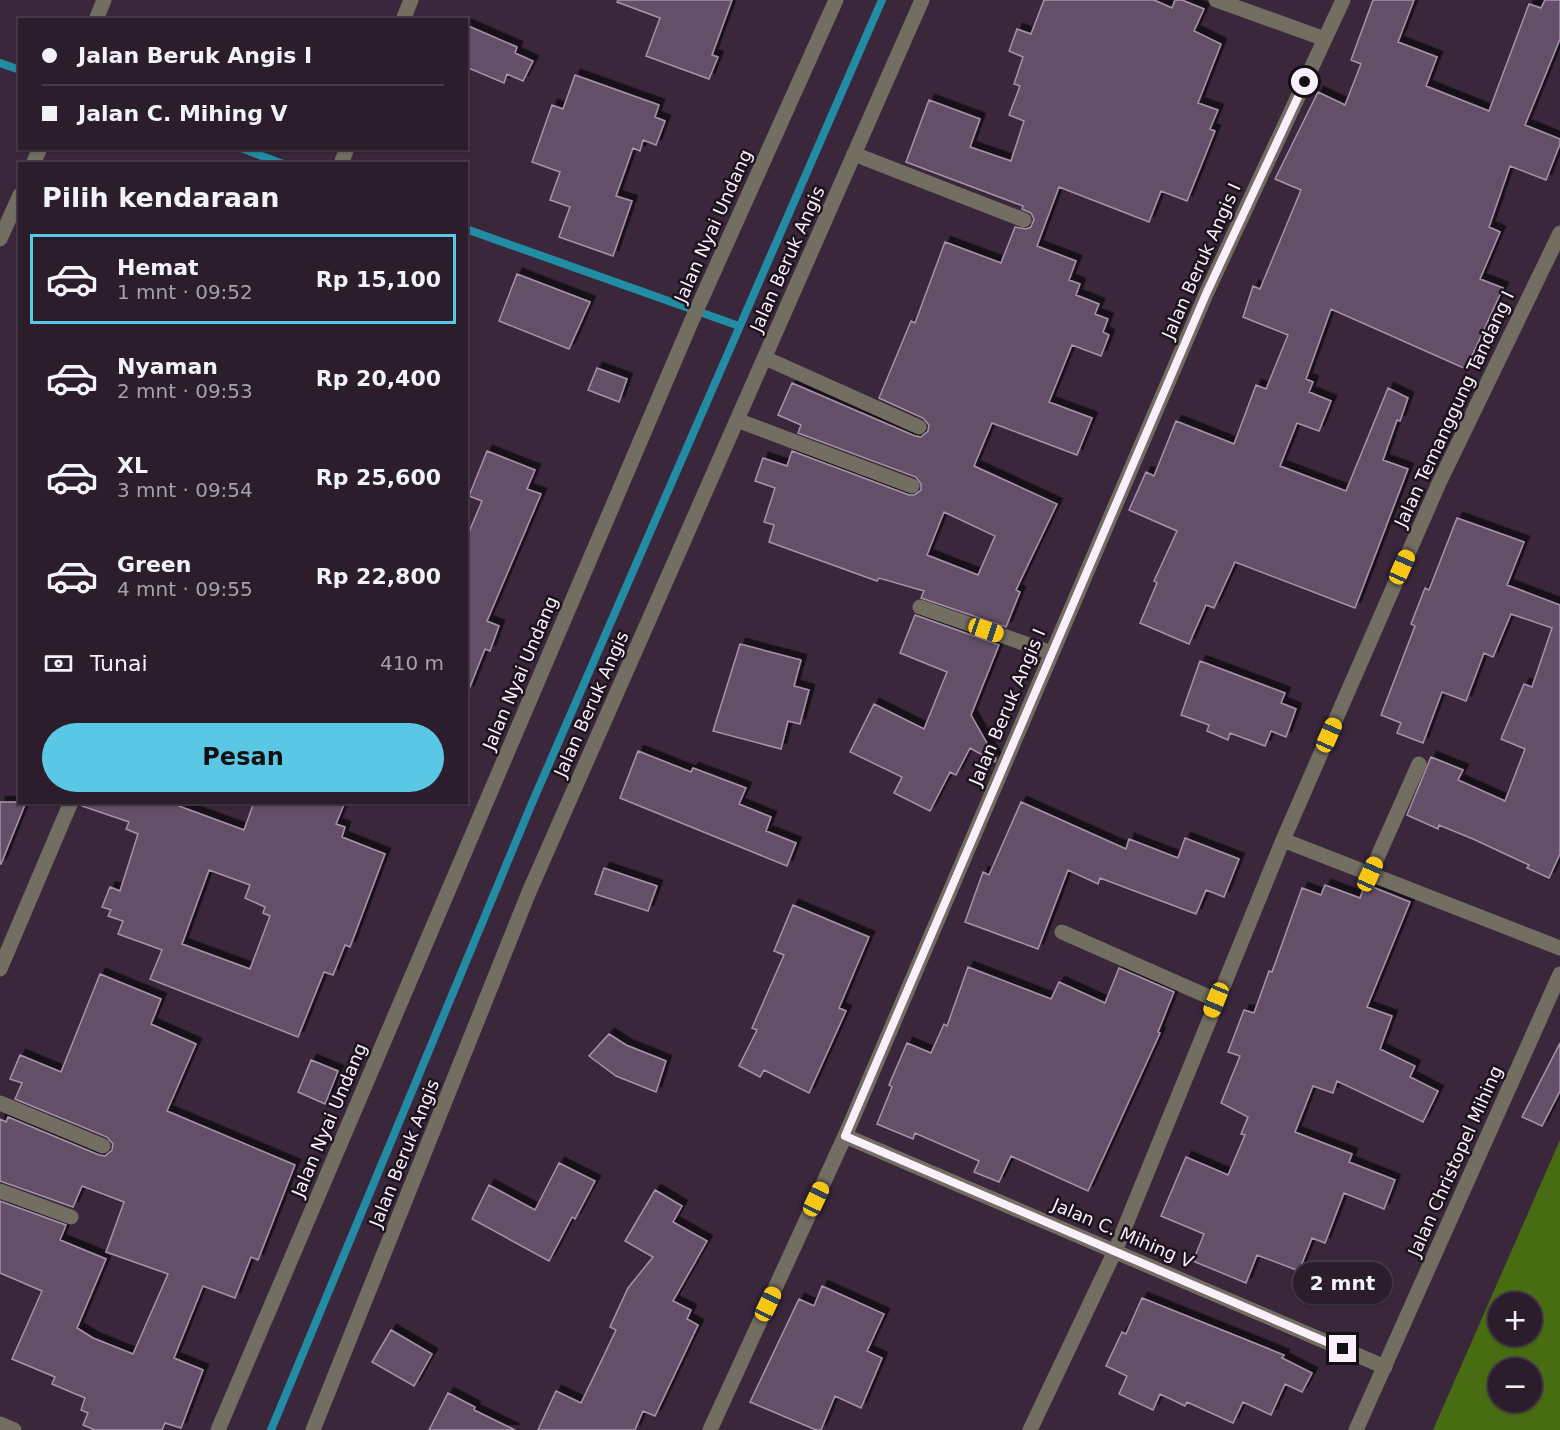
<!DOCTYPE html>
<html lang="id">
<meta charset="utf-8">
<style>
:root{--surface:#2c1d2d;--page:#382a39;--text:#f1f3f6;--muted:#a6a2aa;--line:#483b49;--accent:#5ac8e5}
body{margin:0;font-family:"DejaVu Sans",sans-serif;background:var(--page);color:var(--text);height:100vh;display:flex;flex-direction:column;font-size:22px;white-space:nowrap}
*{box-sizing:border-box;margin:0}
p{font-size:20px;color:var(--muted)}
.icon{flex:none;width:33px;height:33px;fill:none;stroke:currentColor;stroke-width:2;stroke-linecap:round;stroke-linejoin:round}
.map{position:relative;flex:1;overflow:hidden}
.side{position:absolute;left:18px;top:162px;width:450px;height:642px;display:flex;flex-direction:column;background:var(--surface);border-radius:0px;box-shadow:0 2px 4px #0004,0 0 0 2px var(--line)}
.side>*{flex:none}
.guide{position:absolute;left:18px;top:18px;width:450px;height:132px;border-radius:0px;box-shadow:0 2px 4px #0004,0 0 0 2px var(--line);display:grid;align-content:center;height:132px;padding:0 24px;background:var(--surface)}
.fabs{position:absolute;left:1488px;top:1292px;display:grid;gap:12px}
.fabs a{display:grid;place-items:center;width:54px;height:54px;border-radius:50%;background:var(--surface);box-shadow:0 2px 4px #0004,0 0 0 2px var(--line);font-size:30px}
.end{position:absolute;width:27px;height:27px;margin:-14px;border:8px solid #fceffd;background:#111;box-shadow:0 0 0 3px #111}
.from{border-radius:50%}
.bubble{position:absolute;height:42px;border-radius:21px;background:var(--surface);box-shadow:0 2px 4px #0004,0 0 0 2px var(--line);font-size:20px;font-weight:800;line-height:42px;text-align:center}
.car{position:absolute;width:18px;height:36px;margin:-18px -9px;border-radius:8px;box-shadow:0 0 4px 2px #0007;background:linear-gradient(#f5c518 24%,#345 0 40%,#f5c518 0 76%,#345 0 86%,#f5c518 0)}
.guide b{display:flex;align-items:center;gap:21px;height:57px;font-size:22px}
.guide b+b{border-top:2px solid var(--line)}
.guide i{width:15px;height:15px;background:var(--text)}
ul{padding:0;list-style:none}
li{display:flex;align-items:center;gap:18px;height:90px;margin:0 12px 9px;padding:0 12px;border:3px solid transparent;border-radius:0px}
li div{flex:1}
li b{display:block;font-size:22px}
li em{font-style:normal;font-weight:800}
li.active{border-color:var(--accent)}
li>.icon{width:54px;height:54px;stroke-width:1.5}
h2{padding:0 24px;font-size:27px;line-height:72px}
.pay{display:flex;align-items:center;gap:15px;height:66px;padding:0 24px;font-size:22px}
.pay p{margin-inline-start:auto}
.primary-button{display:flex;gap:12px;margin-top:auto;padding:12px 24px}
.primary-button a{flex:1;height:69px;border-radius:36px;background:var(--accent);color:#111;font-size:24px;font-weight:800;line-height:69px;text-align:center}
.map>svg:first-child{display:block}
</style>
<div class="map">
<svg width="1560" height="1430" viewBox="0 0 1560 1430">
<defs>
<filter id="shadow"><feDropShadow dx="5.5" dy="-5.5" stdDeviation="0" flood-color="#0009"/></filter>
</defs>
<rect width="100%" height="100%" fill="#3a273c"/>
<path fill="#486c12" fill-rule="evenodd" d="M1560 1140V1430H1433ZM1498 1302H1532V1335H1498ZM1498 1368H1532V1401H1498Z"/>
<g fill="none" stroke-linecap="round" stroke-linejoin="round">
<path stroke="#218ca4" stroke-width="8" d="M0 63 20 70
M241 148 283 164
M466 229 739 326
M271 1430 532 803 882 0"/>
</g>
<path fill="#644f67" stroke="#a891ab" stroke-width="1.5" fill-rule="evenodd" filter="url(#shadow)" d="M618 0H732L712 55 718 57 709 79 646 56 660 18 617 2Z
M1044 0H1154L1172 8 1175 0H1182L1204 9 1194 31 1221 44 1198 103 1218 110 1210 129 1215 131 1187 201 1161 191 1149 222 1059 187 1037 246 1076 261 1069 280 1080 284 1076 295 1099 304 1095 314 1108 319 1103 332 1109 335 1101 356 1072 345 1049 402 1092 418 1077 455 992 423 974 466 1057 504 1016 590 1020 592 1006 627 921 598 924 591 879 578 877 581 769 542 774 525 764 522 775 488 755 481 763 458 787 466 792 451 909 495H914L921 490V484L916 477 798 433 801 425 778 415 792 383 915 436 921 437 928 431 929 425 923 418 879 398 911 321 915 323 945 242 1001 263 1015 227 1026 229 1031 227 1034 219 1031 213 1022 209 1023 206 906 162 929 100 980 119 970 147 1011 161 1024 121 1009 115 1020 86 1014 84 1023 57 1009 51 1017 29 1031 34ZM944 512 995 536 978 575 927 555Z
M1373 0H1414L1398 42 1437 57 1426 86 1489 111 1529 4 1541 8 1545 0H1560V39L1525 125 1560 139V144L1546 180 1510 166 1489 227 1500 232 1480 279 1503 288 1466 369 1331 309 1306 379 1313 382 1309 392 1331 401 1319 431 1297 423 1280 466 1346 491 1388 388 1408 398 1400 421 1397 420 1383 460 1408 469 1355 608 1235 562 1214 608 1206 605 1189 644 1140 623 1157 583 1154 581 1177 531 1129 510 1146 472 1154 476 1176 421 1234 444 1256 385 1266 389 1288 335 1243 317 1253 286 1260 289 1301 190 1275 179 1318 92 1345 105 1361 64 1351 60Z
M466 25 517 47 515 53 533 61 523 81 507 74 504 83 466 67Z
M575 75 659 105 655 117 665 121 656 145 643 140 640 151 633 148 616 196 632 201 613 256 559 237 570 207 550 200 560 172 532 162 552 105 563 109Z
M517 274 590 302 569 349 499 321Z
M597 368 627 379 619 402 588 390Z
M487 451 535 470 527 489 541 494 487 621 499 626 490 651 485 649 468 692 466 539 482 501 469 496Z
M1457 518 1524 542 1507 585 1560 605V854L1549 878 1527 868 1529 865 1473 839 1439 825 1438 829 1407 815 1431 757 1463 770 1458 780 1505 801 1525 749 1501 739 1524 684 1532 687 1552 628 1511 614 1493 657 1484 653 1466 701 1442 692 1423 743 1397 733 1401 723 1381 715 1415 626 1411 624 1425 588 1429 590Z
M915 615 999 645 971 715 996 759 995 762 970 748 956 775 950 772 930 811 894 793 902 777 850 752 874 704 924 729 947 672 900 653Z
M740 644 801 660 794 686 809 690 800 724 788 721 781 749 713 731Z
M1200 661 1285 693 1281 703 1296 709 1286 737 1271 731 1265 746 1230 733 1228 740 1207 731 1209 725 1181 715Z
M638 751 691 772 693 768 746 788 739 804 771 817 766 831 796 843 787 866 620 798Z
M0 802H26L1 864H0Z
M83 802H168L244 830 254 802H345L336 824 345 827 342 837 385 854 350 947 345 945 333 975 324 972 298 1037 150 979 162 950 118 934 123 921 108 916 111 910 102 907 110 887 120 891 138 834 126 829 129 822 82 806ZM209 870 250 885 245 898 265 907 263 913 270 916 250 969 182 944Z
M1021 802 1126 849 1129 839 1178 858 1185 838 1239 859 1224 897 1206 890 1196 914 1100 878 1098 884 1068 870 1038 949 965 922 983 872 989 875Z
M604 868 657 886 648 911 595 894Z
M1365 884 1410 902 1367 1007 1392 1016 1380 1049 1415 1066 1410 1077 1438 1091 1423 1122 1337 1081 1333 1093 1313 1086 1295 1132 1352 1154 1349 1162 1395 1180 1384 1209 1344 1193 1325 1243 1312 1238 1299 1271 1257 1255 1246 1283 1193 1261 1204 1234 1161 1216 1186 1157 1228 1175 1245 1135 1241 1134 1248 1117 1221 1103 1240 1056 1228 1052 1244 1010 1254 1013 1269 971 1272 972 1302 888 1321 895 1325 885 1360 898Z
M793 905 869 937 839 1008 846 1011 809 1093 764 1070 760 1077 739 1066 757 1030 752 1028 784 955 774 951Z
M968 967 1051 999 1059 982 1105 1003 1119 968 1174 992 1158 1032 1160 1033 1088 1191 1011 1156 999 1182 974 1172 979 1161 915 1133 913 1139 877 1124 892 1087 889 1085 907 1043 931 1053 944 1024 947 1026Z
M100 974 161 999 151 1024 196 1044 167 1111 295 1165 258 1260 251 1257 235 1298 203 1286 174 1358 203 1370 181 1428 165 1423 162 1430H95L83 1425 88 1413 81 1410 85 1398 52 1384 55 1377 12 1359 42 1291 0 1273V1201L66 1225 60 1240 106 1259 77 1328 93 1338 133 1354 168 1274 106 1252 124 1202 82 1186 73 1207 0 1181V1119L6 1122 8 1117 99 1155 105 1156 112 1150 113 1144 107 1137 15 1099 22 1083 10 1079 20 1055 61 1072Z
M609 1034 626 1045 666 1061 656 1092 616 1076 589 1056Z
M1560 1043V1091L1542 1126 1522 1117Z
M311 1060 338 1071 325 1104 298 1092Z
M559 1163 595 1181 575 1219 572 1217 549 1261 472 1219 489 1185 535 1210Z
M655 1190 682 1206 673 1222 707 1241 673 1301 691 1310 687 1319 698 1325 655 1416 643 1411 635 1430H538L556 1391 581 1403 616 1330 610 1327 628 1288 653 1257 625 1241Z
M822 1286 884 1314 867 1351 882 1358 861 1408 835 1396 821 1430H816L750 1402 799 1299 814 1306Z
M1142 1298 1284 1355 1282 1358 1312 1373 1302 1392 1285 1384 1271 1415 1243 1402 1233 1423 1187 1402 1185 1406 1160 1394 1153 1410 1119 1394 1127 1376 1106 1366 1122 1332 1126 1334Z
M391 1330 432 1354 414 1386 372 1362Z
M448 1393 475 1407 474 1410 515 1430H429Z"/>
<g fill="none" stroke-linecap="round" stroke-linejoin="round">
<path stroke="#726e61" stroke-width="15" d="M1216 0 1325 39
M96 20 104 0
M403 20 411 0
M854 154 1024 220
M33 164 40 148
M341 164 347 148
M0 239 20 195
M765 358 919 427
M737 420 912 486
M920 607 1052 653
M1283 840 1560 948
M1370 874 1419 764
M1062 932 1216 1000
M0 969 71 802
M0 1103 103 1146
M845 1136 1385 1367
M0 1191 71 1217
M0 1424 14 1430
M710 1430 845 1136 1206 294 1343 0
M1030 1430 1115 1251 1283 840 1439 483 1560 233"/>
<path stroke="#726e61" stroke-width="15" d="M218 1430 692 320 836 0
M313 1430 529 892 922 0
M1356 1430 1560 974"/>
</g>
<g fill="none" stroke-linecap="round" stroke-linejoin="round">
<path stroke="#fceffd" stroke-width="8" d="M1305 82 1206 294 845 1136 1343 1349"/>
</g>
<g text-anchor="middle" dominant-baseline="central" stroke-width="5" stroke-linejoin="round" paint-order="stroke">
<g font-size="18" fill="#fceffd" stroke="#1c131d">
<text transform="translate(713 226) rotate(-66)">Jalan Nyai Undang</text>
<text transform="translate(787 259) rotate(-66)">Jalan Beruk Angis</text>
<text transform="translate(1201 261) rotate(-66)">Jalan Beruk Angis I</text>
<text transform="translate(1454 409) rotate(-65)">Jalan Temanggung Tandang I</text>
<text transform="translate(520 673) rotate(-67)">Jalan Nyai Undang</text>
<text transform="translate(591 704) rotate(-66)">Jalan Beruk Angis</text>
<text transform="translate(1007 707) rotate(-67)">Jalan Beruk Angis I</text>
<text transform="translate(329 1120) rotate(-67)">Jalan Nyai Undang</text>
<text transform="translate(404 1153) rotate(-68)">Jalan Beruk Angis</text>
<text transform="translate(1455 1161) rotate(-66)">Jalan Christopel Mihing</text>
<text transform="translate(1123 1233) rotate(23)">Jalan C. Mihing V</text>
</g>
</g>
</svg>
<div class="fabs">
<a>+</a>
<a>−</a>
</div>
<i class="end from" style="left:1305px;top:82px"></i>
<i class="end" style="left:1343px;top:1349px"></i>
<div class="bubble" style="left:1293px;top:1262px;width:99px">2 mnt</div>
<i class="car" style="left:1402px;top:567px;rotate:24deg"></i>
<i class="car" style="left:986px;top:630px;rotate:109deg"></i>
<i class="car" style="left:1329px;top:735px;rotate:24deg"></i>
<i class="car" style="left:1370px;top:874px;rotate:24deg"></i>
<i class="car" style="left:1216px;top:1000px;rotate:202deg"></i>
<i class="car" style="left:816px;top:1199px;rotate:25deg"></i>
<i class="car" style="left:768px;top:1304px;rotate:25deg"></i>
<div class="guide">
<b><i class="from"></i>Jalan Beruk Angis I</b>
<b><i></i>Jalan C. Mihing V</b>
</div>
<section class="side">
<h2>Pilih kendaraan</h2>
<ul>
<li class="active"><svg class="icon" aria-label="car" viewBox="0 0 24 24"><path d="M5 17H2v-5l4-1 3-4h7l3 4 3 1v5h-3M9 17h6M6 11h13"/><circle cx="7" cy="17" r="2"/><circle cx="17" cy="17" r="2"/></svg><div><b>Hemat</b><p>1 mnt · 09:52</p></div><em>Rp 15,100</em></li>
<li><svg class="icon" aria-label="car" viewBox="0 0 24 24"><path d="M5 17H2v-5l4-1 3-4h7l3 4 3 1v5h-3M9 17h6M6 11h13"/><circle cx="7" cy="17" r="2"/><circle cx="17" cy="17" r="2"/></svg><div><b>Nyaman</b><p>2 mnt · 09:53</p></div><em>Rp 20,400</em></li>
<li><svg class="icon" aria-label="car" viewBox="0 0 24 24"><path d="M5 17H2v-5l4-1 3-4h7l3 4 3 1v5h-3M9 17h6M6 11h13"/><circle cx="7" cy="17" r="2"/><circle cx="17" cy="17" r="2"/></svg><div><b>XL</b><p>3 mnt · 09:54</p></div><em>Rp 25,600</em></li>
<li><svg class="icon" aria-label="car" viewBox="0 0 24 24"><path d="M5 17H2v-5l4-1 3-4h7l3 4 3 1v5h-3M9 17h6M6 11h13"/><circle cx="7" cy="17" r="2"/><circle cx="17" cy="17" r="2"/></svg><div><b>Green</b><p>4 mnt · 09:55</p></div><em>Rp 22,800</em></li>
</ul>
<div class="pay"><svg class="icon" aria-label="cash" viewBox="0 0 24 24"><path d="M3 7h18v10H3z"/><circle cx="12" cy="12" r="2"/></svg>Tunai<p>410 m</p></div>
<div class="primary-button"><a>Pesan</a></div>
</section>
</div>
